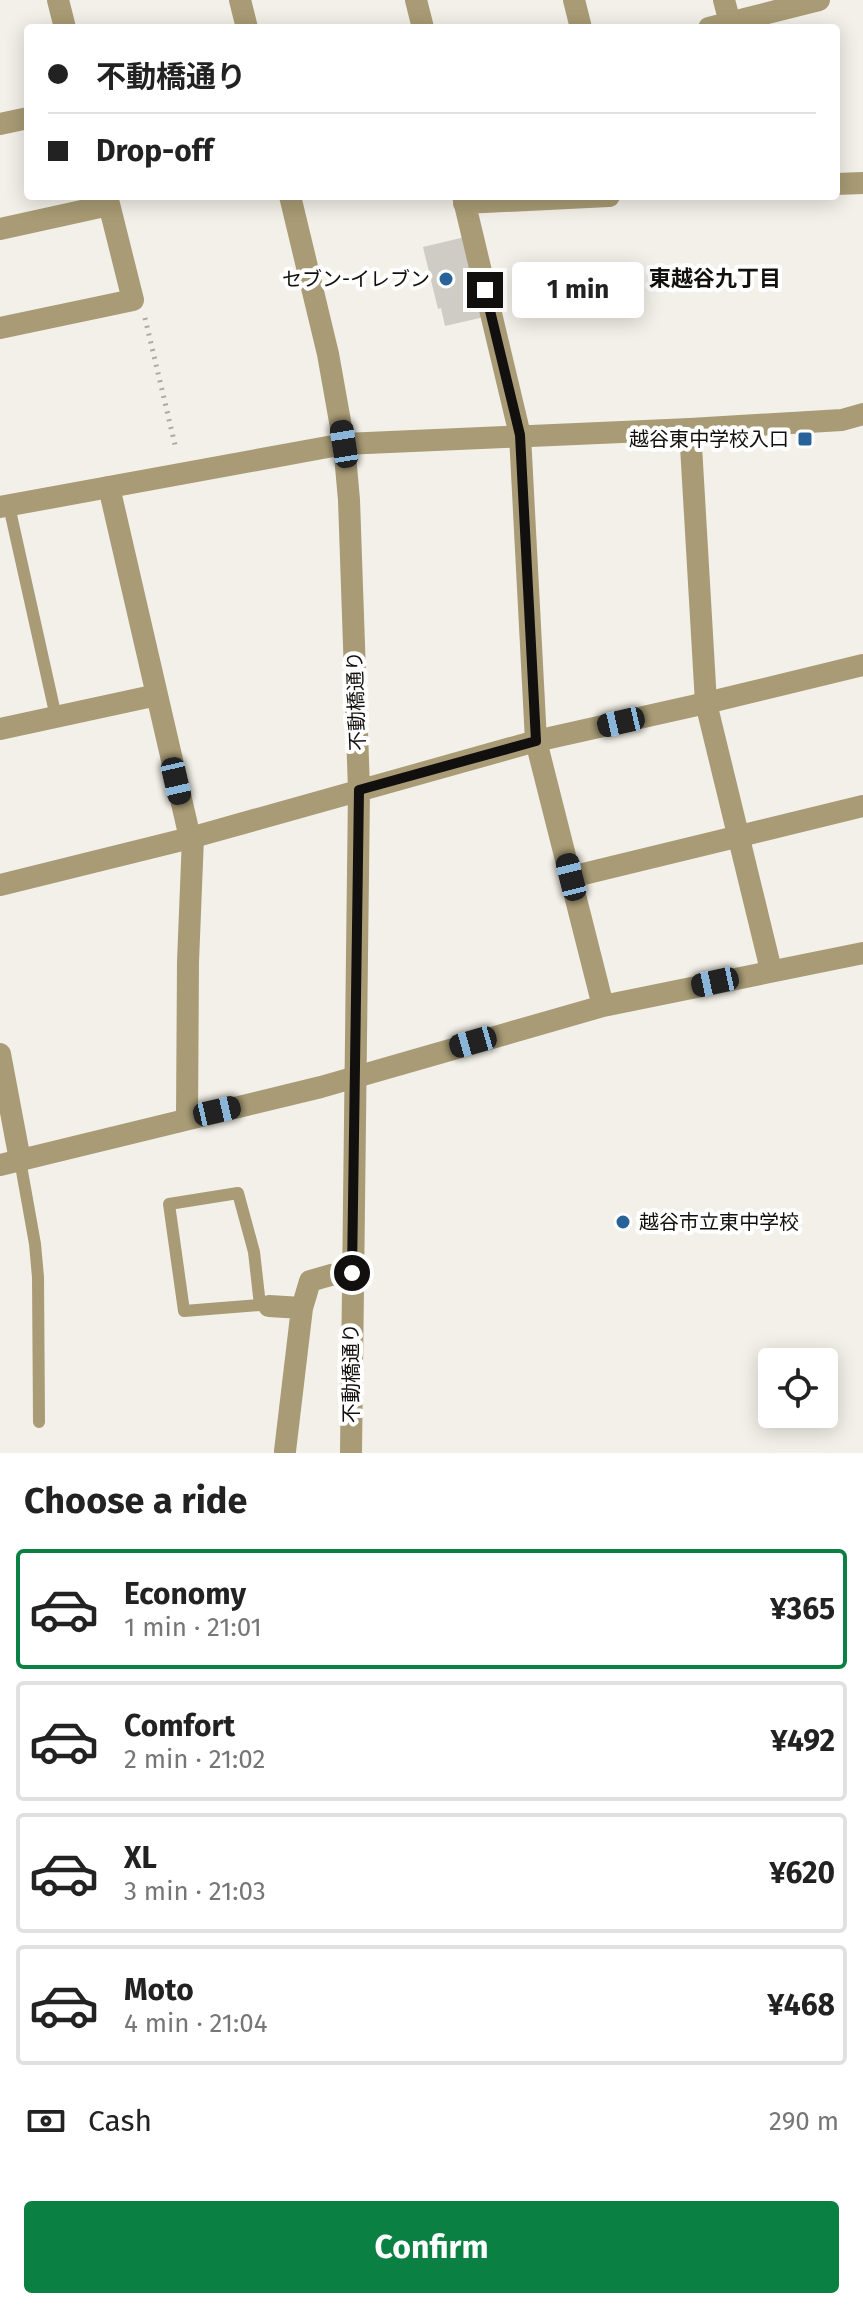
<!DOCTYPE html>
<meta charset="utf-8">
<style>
:root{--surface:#fff;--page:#f6f6f6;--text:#222;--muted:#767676;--line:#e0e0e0;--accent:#0b8043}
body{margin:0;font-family:"Fira Sans","Noto Sans JP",sans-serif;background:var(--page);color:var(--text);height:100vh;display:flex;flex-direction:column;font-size:30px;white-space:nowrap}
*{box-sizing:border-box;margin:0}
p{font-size:26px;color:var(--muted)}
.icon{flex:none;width:44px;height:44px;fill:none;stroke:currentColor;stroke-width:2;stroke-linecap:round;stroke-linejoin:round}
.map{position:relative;height:1453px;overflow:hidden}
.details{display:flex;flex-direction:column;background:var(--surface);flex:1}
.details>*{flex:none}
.guide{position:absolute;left:24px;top:24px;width:816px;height:176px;border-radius:8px;box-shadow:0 4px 20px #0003;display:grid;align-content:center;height:176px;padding:0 24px;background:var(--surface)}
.buttons{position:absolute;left:758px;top:1348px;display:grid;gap:16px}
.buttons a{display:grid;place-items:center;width:80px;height:80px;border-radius:8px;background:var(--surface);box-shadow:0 4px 20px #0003;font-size:40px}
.end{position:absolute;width:36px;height:36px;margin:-18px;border:10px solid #11100e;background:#fff;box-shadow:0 0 0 4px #fff}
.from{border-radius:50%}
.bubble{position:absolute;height:56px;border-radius:8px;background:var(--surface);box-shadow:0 4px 20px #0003;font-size:26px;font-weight:700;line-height:56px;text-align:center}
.car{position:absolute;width:24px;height:48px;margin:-24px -12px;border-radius:10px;box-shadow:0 0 6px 2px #0007;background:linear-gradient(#222 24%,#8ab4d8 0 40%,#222 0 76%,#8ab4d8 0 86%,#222 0)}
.guide b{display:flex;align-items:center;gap:28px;height:76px;font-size:30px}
.guide b+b{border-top:2px solid var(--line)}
.guide i{width:20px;height:20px;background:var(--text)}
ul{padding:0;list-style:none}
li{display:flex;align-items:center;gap:24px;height:120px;margin:0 16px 12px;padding:0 8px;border:4px solid var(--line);border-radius:8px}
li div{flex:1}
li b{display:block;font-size:30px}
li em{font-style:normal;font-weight:700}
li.on{border-color:var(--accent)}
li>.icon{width:72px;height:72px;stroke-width:1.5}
h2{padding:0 24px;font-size:36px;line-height:96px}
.pay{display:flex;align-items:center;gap:20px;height:88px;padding:0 24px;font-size:30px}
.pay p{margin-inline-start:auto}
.primary-button{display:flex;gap:16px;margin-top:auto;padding:16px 24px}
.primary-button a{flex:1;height:92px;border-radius:8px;background:var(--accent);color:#fff;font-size:32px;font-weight:700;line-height:92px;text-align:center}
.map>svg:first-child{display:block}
</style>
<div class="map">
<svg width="863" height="1453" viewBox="0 0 863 1453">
<rect width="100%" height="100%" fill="#f2f0e8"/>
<path fill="#ceccc4" d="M465 237 484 317 445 326 441 308 438 309 423 247Z"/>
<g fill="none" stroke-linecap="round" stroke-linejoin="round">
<path stroke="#acaaa4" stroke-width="5" stroke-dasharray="2 6" stroke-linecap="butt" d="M145 318 176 449"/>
<path stroke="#a89b75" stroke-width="12" d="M9 506 56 717
M20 1160 35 1244 38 1277 39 1422
M238 1193 254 1252 260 1305 184 1311 169 1204Z"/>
<path stroke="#a89b75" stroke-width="22" d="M58 0 65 28
M416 0 423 28
M574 0 581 28
M724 0 730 23
M709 28 819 0
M0 124 28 118
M836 184 863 183
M463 196 520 435 536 741 603 1006
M464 203 609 196
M0 229 109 205
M0 328 133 300 107 196
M690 429 706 703 771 970
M109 487 190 838
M0 729 157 695
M571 877 863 806
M0 1054 20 1160
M187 1118 188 962 193 837
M0 1165 321 1087 603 1006 863 953
M269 1306 302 1308
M285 1451 302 1308 310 1281 331 1275 352 1273"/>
<path stroke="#a89b75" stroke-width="22" d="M240 0 247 28
M290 196 328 354 344 444 349 500 359 790 351 1453
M0 507 344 444 690 429 842 420 863 414
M0 885 190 838 536 741 706 703 863 665"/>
</g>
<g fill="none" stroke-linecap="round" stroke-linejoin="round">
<path stroke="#11100e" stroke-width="10" d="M352 1273 359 790 536 741 520 435 485 290"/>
</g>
<g fill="#276299" stroke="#fff" stroke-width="3">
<circle cx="446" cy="279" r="8"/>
<rect x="797" y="431" width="16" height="16" rx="4"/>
<circle cx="623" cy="1222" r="8"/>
</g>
<g text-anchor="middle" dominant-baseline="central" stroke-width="8" stroke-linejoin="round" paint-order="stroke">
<g font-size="20" fill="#11100e" stroke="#fff" text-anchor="end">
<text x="430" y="279">セブン-イレブン</text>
<text x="789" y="439">越谷東中学校入口</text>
<text x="639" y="1222" text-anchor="start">越谷市立東中学校</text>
</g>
<g font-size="20" fill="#11100e" stroke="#fff">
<text transform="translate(356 701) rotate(-92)">不動橋通り</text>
<text transform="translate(351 1373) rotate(-90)">不動橋通り</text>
</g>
<g font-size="22" font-weight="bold" fill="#11100e" stroke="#fff">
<text x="715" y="278">東越谷九丁目</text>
</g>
</g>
</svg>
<div class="buttons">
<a><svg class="icon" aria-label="locate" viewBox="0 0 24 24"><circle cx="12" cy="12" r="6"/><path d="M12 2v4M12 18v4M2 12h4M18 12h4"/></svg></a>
</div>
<i class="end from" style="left:352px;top:1273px"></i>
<i class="end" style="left:485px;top:290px"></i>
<div class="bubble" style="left:512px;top:262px;width:132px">1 min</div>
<i class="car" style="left:344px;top:444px;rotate:351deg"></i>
<i class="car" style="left:621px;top:722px;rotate:257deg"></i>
<i class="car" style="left:176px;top:781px;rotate:167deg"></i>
<i class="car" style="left:571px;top:877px;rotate:346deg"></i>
<i class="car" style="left:715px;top:982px;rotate:258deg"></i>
<i class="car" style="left:473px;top:1042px;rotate:254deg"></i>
<i class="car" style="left:217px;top:1111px;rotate:77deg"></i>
<div class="guide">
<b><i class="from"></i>不動橋通り</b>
<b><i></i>Drop-off</b>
</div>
</div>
<section class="details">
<h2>Choose a ride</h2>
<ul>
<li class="on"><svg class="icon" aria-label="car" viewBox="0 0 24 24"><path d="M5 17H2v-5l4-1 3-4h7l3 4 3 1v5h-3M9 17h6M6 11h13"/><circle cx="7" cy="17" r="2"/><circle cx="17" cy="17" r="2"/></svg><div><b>Economy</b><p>1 min · 21:01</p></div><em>¥365</em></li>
<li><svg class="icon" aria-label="car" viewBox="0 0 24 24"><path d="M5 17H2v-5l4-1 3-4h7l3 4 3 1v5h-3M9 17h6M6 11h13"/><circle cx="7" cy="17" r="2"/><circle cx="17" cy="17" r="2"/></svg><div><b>Comfort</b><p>2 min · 21:02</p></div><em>¥492</em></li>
<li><svg class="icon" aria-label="car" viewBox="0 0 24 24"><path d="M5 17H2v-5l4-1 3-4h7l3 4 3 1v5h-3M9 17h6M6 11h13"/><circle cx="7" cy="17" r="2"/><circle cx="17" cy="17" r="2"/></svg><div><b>XL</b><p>3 min · 21:03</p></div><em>¥620</em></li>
<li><svg class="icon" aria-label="car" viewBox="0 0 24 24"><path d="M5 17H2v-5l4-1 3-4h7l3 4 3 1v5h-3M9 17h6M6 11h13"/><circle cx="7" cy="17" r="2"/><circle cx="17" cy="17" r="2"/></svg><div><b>Moto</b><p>4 min · 21:04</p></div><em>¥468</em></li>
</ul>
<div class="pay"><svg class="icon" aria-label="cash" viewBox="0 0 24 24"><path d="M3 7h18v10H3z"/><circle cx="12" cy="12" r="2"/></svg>Cash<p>290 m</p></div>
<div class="primary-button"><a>Confirm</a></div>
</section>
